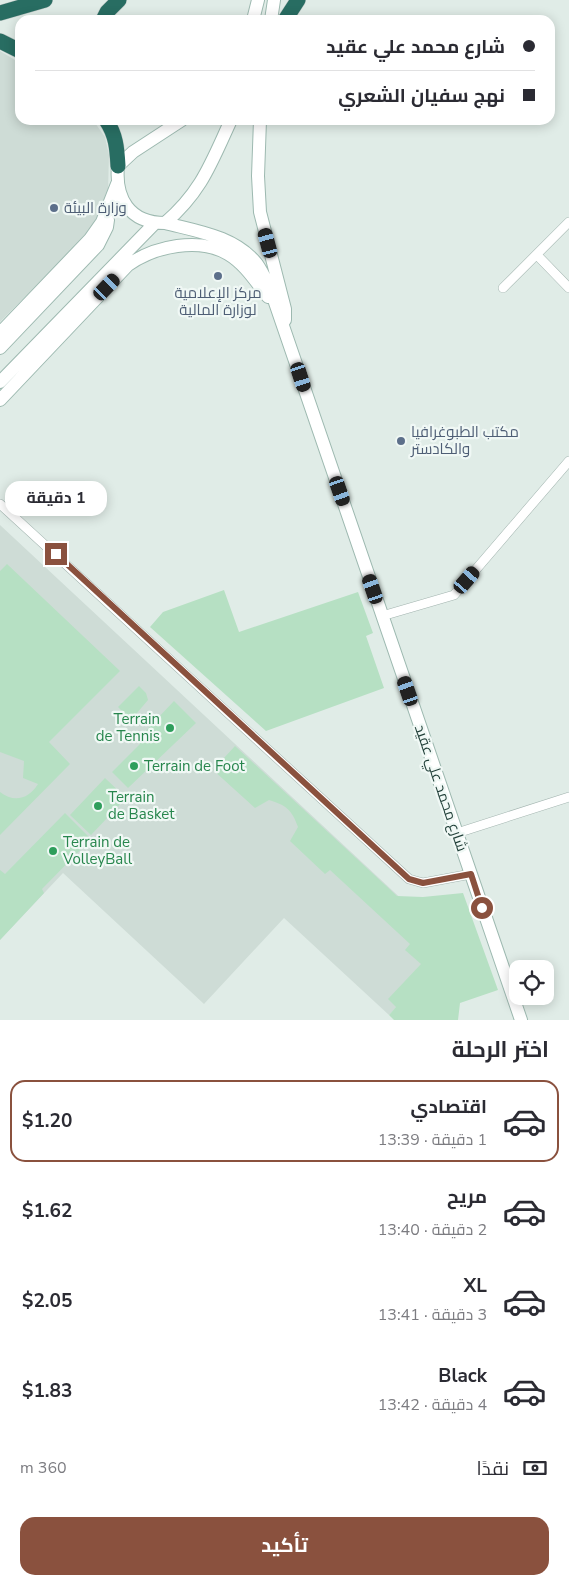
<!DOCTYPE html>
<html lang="ar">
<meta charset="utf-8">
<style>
:root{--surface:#fff;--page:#f2f2f3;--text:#2b2b33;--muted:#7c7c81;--line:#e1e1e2;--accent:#8a513e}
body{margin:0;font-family:"Nunito Sans",Cairo,sans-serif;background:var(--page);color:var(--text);direction:rtl;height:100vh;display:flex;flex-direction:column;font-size:19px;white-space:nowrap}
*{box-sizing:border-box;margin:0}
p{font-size:16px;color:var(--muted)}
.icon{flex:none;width:28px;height:28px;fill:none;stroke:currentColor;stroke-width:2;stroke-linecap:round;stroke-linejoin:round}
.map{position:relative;height:1020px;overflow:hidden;direction:ltr}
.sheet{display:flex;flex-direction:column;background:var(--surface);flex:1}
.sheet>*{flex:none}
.hud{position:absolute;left:15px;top:15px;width:540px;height:110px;border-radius:15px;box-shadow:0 2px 12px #0003;direction:rtl;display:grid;align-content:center;height:110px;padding:0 20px;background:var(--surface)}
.fabs{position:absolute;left:509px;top:960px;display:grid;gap:10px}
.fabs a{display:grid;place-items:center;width:45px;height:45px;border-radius:10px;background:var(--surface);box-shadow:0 2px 12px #0003;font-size:25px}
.end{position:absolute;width:22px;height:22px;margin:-11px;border:6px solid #8a513e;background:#fff;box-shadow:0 0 0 2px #fff}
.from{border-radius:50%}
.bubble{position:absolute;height:35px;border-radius:15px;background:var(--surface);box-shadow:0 2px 12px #0003;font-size:16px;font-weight:700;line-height:35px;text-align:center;direction:rtl}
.car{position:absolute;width:15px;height:30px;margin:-15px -8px;border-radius:6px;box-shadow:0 0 4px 1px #0007;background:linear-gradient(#222 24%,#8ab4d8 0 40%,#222 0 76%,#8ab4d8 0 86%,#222 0)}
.hud b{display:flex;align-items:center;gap:18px;height:48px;font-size:19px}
.hud b+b{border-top:1px solid var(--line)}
.hud i{width:12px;height:12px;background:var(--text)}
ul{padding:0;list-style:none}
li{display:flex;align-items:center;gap:15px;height:82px;margin:0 10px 8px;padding:0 10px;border:2px solid transparent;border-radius:15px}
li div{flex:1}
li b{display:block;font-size:19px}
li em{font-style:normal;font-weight:700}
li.current{border-color:var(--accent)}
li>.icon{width:45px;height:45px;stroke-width:1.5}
h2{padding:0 20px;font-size:22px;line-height:60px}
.pay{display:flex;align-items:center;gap:12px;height:55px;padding:0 20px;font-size:19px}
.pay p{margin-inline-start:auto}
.primary-button{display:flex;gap:10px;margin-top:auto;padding:10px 20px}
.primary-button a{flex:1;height:58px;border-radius:15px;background:var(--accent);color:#fff;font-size:20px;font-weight:700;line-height:58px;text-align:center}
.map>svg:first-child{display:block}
</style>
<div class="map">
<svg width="569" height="1020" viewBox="0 0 569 1020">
<rect width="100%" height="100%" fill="#e0ece7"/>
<path fill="#cedcd6" d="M0 51 20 63V120H93L105 137 109 155 108 192 100 216 88 233 0 322Z
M0 525 452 946 389 1015 284 918 204 1004 63 873 0 940Z"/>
<path fill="#b6e0c3" d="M7 564 120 671 49 742 70 764 0 835V792C14 803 29 799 38 784L23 778 24 761 0 752V571Z
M224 590 239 632 358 592 373 633 366 636 384 688 266 731 150 627 163 612Z
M139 686 146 693 148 700 131 720 118 707Z
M174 701 196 723 128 788 112 772 140 744 137 740Z
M235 746 397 896 423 897 463 893 498 990 460 1003 458 1020H394L389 1015 396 1007 388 999 421 964 405 950 410 944 330 870 325 874 290 841 298 827C292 810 286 805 269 800L255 808 213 770Z
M105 778 126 798 91 835 70 815Z
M65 813 91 839 42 889 44 893 0 940V870L5 874Z"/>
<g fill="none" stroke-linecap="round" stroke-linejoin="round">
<defs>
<path id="street" d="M537 255 569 288
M503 288 569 222
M0 504 409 879 423 883 471 874
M382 616 454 595 569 461
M457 833 569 797"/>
<path id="secondary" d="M253 20 258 0
M271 20 274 0
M182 120 133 152 118 166C115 198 129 223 165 223 202 191 211 163 231 120
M260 120 258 176 260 212 285 309V320
M165 223C196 231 235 236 257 264 262 271 266 280 270 288L521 1020
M0 333 90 239 102 222 117 184
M0 348 98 245 107 227 108 220
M0 382 155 223
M0 400 128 265C155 246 199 237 228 254 245 264 256 282 268 297"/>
<path id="highway" d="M0 13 45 0
M103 20 107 12 119 0
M285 20 298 0
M0 41 20 51
M106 120C116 135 117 148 118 166"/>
</defs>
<use href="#street" stroke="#a2b4af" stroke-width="10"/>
<use href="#secondary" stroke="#9db9b0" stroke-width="14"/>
<use href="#highway" stroke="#c0c9c7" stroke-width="16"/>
<use href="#street" stroke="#fff" stroke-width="9"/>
<use href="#secondary" stroke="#fff" stroke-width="12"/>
<use href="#highway" stroke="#286d62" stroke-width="15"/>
</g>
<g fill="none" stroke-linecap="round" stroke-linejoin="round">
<path stroke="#8a513e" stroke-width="6" d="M56 554 409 879 423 883 471 874 482 908"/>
</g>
<g fill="#5c6f8a" stroke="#f0f8f5" stroke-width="2">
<circle cx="54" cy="208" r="5"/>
<circle cx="218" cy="276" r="5"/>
<circle cx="401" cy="441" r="5"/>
</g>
<g fill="#2e9e5b" stroke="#f0f8f5" stroke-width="2">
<circle cx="170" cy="728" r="5"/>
<circle cx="134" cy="766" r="5"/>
<circle cx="98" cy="806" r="5"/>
<circle cx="53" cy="851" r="5"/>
</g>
<g text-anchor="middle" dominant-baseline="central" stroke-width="4.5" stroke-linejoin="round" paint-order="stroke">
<g font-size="15" fill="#4e5e75" stroke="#f0f8f5" text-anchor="start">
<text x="64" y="208">وزارة البيئة</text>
<text x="218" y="293" text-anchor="middle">مركز الإعلامية<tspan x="218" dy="17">لوزارة المالية</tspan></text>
<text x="411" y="432">مكتب الطبوغرافيا<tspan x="411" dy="17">والكادستر</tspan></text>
</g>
<g font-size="15" fill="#27864d" stroke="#f0f8f5" text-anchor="start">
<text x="160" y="719" text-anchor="end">Terrain<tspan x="160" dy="17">de Tennis</tspan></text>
<text x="144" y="766">Terrain de Foot</text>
<text x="108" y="797">Terrain<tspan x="108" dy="17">de Basket</tspan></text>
<text x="63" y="842">Terrain de<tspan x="63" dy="17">VolleyBall</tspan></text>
</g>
<g font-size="15" fill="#1f3e37" stroke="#f0f8f5">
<text transform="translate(441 788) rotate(71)">شارع محمد علي عقيد</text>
</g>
</g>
</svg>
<div class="fabs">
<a><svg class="icon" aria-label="locate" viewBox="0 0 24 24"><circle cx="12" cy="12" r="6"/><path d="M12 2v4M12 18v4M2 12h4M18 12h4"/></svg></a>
</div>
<i class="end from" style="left:482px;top:908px"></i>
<i class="end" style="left:56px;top:554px"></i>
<div class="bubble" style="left:5px;top:481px;width:102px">1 دقيقة</div>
<i class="car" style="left:268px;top:243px;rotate:345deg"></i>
<i class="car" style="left:107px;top:287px;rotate:44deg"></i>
<i class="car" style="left:301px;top:377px;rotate:162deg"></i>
<i class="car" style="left:340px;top:491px;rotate:161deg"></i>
<i class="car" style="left:467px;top:580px;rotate:41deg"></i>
<i class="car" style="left:373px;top:589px;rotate:341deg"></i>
<i class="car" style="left:408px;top:691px;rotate:341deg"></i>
<div class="hud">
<b><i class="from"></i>شارع محمد علي عقيد</b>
<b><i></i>نهج سفيان الشعري</b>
</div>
</div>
<section class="sheet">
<h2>اختر الرحلة</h2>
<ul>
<li class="current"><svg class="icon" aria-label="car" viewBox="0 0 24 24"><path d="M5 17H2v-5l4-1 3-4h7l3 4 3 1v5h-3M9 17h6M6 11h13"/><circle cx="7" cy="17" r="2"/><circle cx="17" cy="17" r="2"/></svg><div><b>اقتصادي</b><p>1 دقيقة · 13:39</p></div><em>$1.20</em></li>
<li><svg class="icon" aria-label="car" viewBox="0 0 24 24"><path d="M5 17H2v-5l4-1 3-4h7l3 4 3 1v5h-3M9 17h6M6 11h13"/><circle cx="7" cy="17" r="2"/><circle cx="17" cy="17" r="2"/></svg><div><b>مريح</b><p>2 دقيقة · 13:40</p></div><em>$1.62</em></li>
<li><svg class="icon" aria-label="car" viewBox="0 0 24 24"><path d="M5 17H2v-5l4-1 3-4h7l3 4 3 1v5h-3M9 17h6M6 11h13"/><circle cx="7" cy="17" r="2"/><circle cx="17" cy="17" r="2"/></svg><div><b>XL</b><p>3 دقيقة · 13:41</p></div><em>$2.05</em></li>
<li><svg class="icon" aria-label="car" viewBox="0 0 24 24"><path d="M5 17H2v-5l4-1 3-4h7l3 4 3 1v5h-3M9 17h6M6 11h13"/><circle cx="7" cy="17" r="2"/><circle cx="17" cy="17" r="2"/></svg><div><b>Black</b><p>4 دقيقة · 13:42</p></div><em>$1.83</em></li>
</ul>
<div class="pay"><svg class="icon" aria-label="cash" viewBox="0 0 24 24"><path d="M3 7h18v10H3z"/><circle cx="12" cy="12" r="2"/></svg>نقدًا<p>360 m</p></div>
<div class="primary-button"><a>تأكيد</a></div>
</section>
